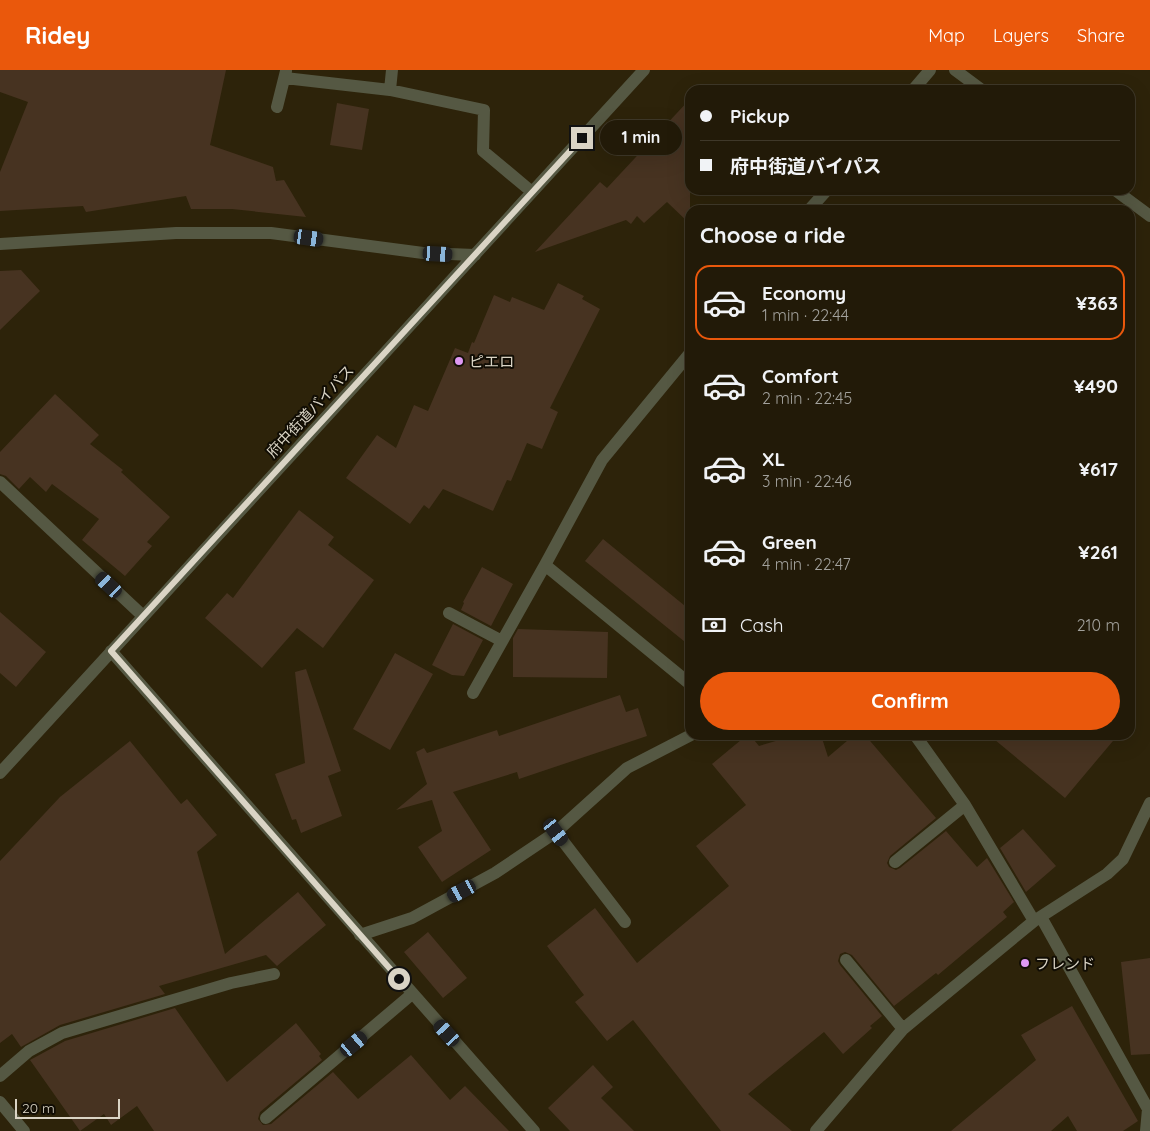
<!DOCTYPE html>
<meta charset="utf-8">
<style>
:root{--surface:#221a08;--page:#2e2716;--text:#f1f3f6;--muted:#a2a19c;--line:#3f3829;--accent:#ea580c}
body{margin:0;font-family:Quicksand,"Noto Sans JP",sans-serif;background:var(--page);color:var(--text);height:100vh;display:flex;flex-direction:column;font-size:19px;white-space:nowrap}
*{box-sizing:border-box;margin:0}
p{font-size:16px;color:var(--muted)}
.icon{flex:none;width:28px;height:28px;fill:none;stroke:currentColor;stroke-width:2;stroke-linecap:round;stroke-linejoin:round}
.map{position:relative;flex:1;overflow:hidden}
.sheet{position:absolute;left:685px;top:135px;width:450px;height:535px;display:flex;flex-direction:column;background:var(--surface);border-radius:15px;box-shadow:0 5px 20px #0002,0 0 0 1px var(--line)}
.sheet>*{flex:none}
.banner{position:absolute;left:685px;top:15px;width:450px;height:110px;border-radius:15px;box-shadow:0 5px 20px #0002,0 0 0 1px var(--line);display:grid;align-content:center;height:110px;padding:0 15px;background:var(--surface)}
.scale{position:absolute;left:15px;bottom:12px;width:105px;box-sizing:border-box;padding-left:5px;border:2px solid #dad4c5;border-top:0;font-size:14px;line-height:18px;white-space:nowrap;color:#dad4c5;-webkit-text-stroke:4px #110d04;paint-order:stroke}
.end{position:absolute;width:22px;height:22px;margin:-11px;border:6px solid #dad4c5;background:#111;box-shadow:0 0 0 2px #111}
.from{border-radius:50%}
.bubble{position:absolute;height:35px;border-radius:18px;background:var(--surface);box-shadow:0 5px 20px #0002,0 0 0 1px var(--line);font-size:16px;font-weight:700;line-height:35px;text-align:center}
.car{position:absolute;width:15px;height:30px;margin:-15px -8px;border-radius:6px;box-shadow:0 0 4px 1px #0007;background:linear-gradient(#222 24%,#8ab4d8 0 40%,#222 0 76%,#8ab4d8 0 86%,#222 0)}
.banner b{display:flex;align-items:center;gap:18px;height:48px;font-size:19px}
.banner b+b{border-top:1px solid var(--line)}
.banner i{width:12px;height:12px;background:var(--text)}
ul{padding:0;list-style:none}
li{display:flex;align-items:center;gap:15px;height:75px;margin:0 10px 8px;padding:0 5px;border:2px solid transparent;border-radius:15px}
li div{flex:1}
li b{display:block;font-size:19px}
li em{font-style:normal;font-weight:700}
li.on{border-color:var(--accent)}
li>.icon{width:45px;height:45px;stroke-width:1.5}
h2{padding:0 15px;font-size:22px;line-height:60px}
.pay{display:flex;align-items:center;gap:12px;height:55px;padding:0 15px;font-size:19px}
.pay p{margin-inline-start:auto}
.button{display:flex;gap:10px;margin-top:auto;padding:10px 15px}
.button a{flex:1;height:58px;border-radius:30px;background:var(--accent);color:#fff;font-size:20px;font-weight:700;line-height:58px;text-align:center}
header{display:flex;align-items:center;gap:30px;box-sizing:border-box;height:70px;padding:0 25px;background:var(--accent);color:#fff}
header strong{font-size:24px}
nav{display:flex;gap:28px;margin-inline-start:auto;font-size:18px}
.map>svg:first-child{display:block}
</style>
<header>
<strong>Ridey</strong>
<nav><a>Map</a><a>Layers</a><a>Share</a></nav>
</header>
<div class="map">
<svg width="1150" height="1061" viewBox="0 0 1150 1061">
<rect width="100%" height="100%" fill="#2d230a"/>
<path fill="#473321" d="M0 0H226L210 75 273 97 276 111 284 110 306 147 232 139H191L186 126 86 142 83 136 0 141V102L28 32 0 22Z
M690 29V154L667 132 644 153 637 146 631 154 626 150 535 182 600 112 607 118Z
M337 33 369 39 362 80 330 75Z
M21 200 40 221 0 260V201Z
M558 213 584 226 582 229 600 239 550 338 558 342 542 379 527 373 511 411 507 410 493 441 443 419 429 439 424 435 410 454 346 408 377 365 396 378 414 335 428 341 455 278 468 283 472 272 474 273 494 225 510 232 512 227 544 240Z
M55 324 99 365 90 374 123 400 121 402 170 447 147 472 152 476 125 506 82 470 99 449 52 414 46 422 30 407 19 419 6 406 0 404V382Z
M299 440 334 467 328 475 374 510 323 578 297 558 262 598 205 548 227 523 233 528Z
M603 469 690 540V576L585 491Z
M482 497 513 514 491 556 461 540 464 533 463 532Z
M0 542 46 582 16 617 0 603Z
M453 554 483 570 464 606 452 605 432 595Z
M518 559 608 562 607 608 513 607V568Z
M395 583 433 604 390 680 353 659Z
M306 599 341 701 328 706 342 746 301 763 296 749 292 750 275 704 305 693 295 602Z
M620 625 626 642 638 638 647 666 519 709 517 702 453 722 491 780 442 812 418 777 442 761 432 730 396 740 427 714 416 682 424 678 427 683 497 660 499 666Z
M747 665H750L759 676 796 665H821L828 687 854 665H865L936 748 890 786 887 793 889 797 896 800 900 798 946 761 977 797 987 788 1014 832 1003 842 1007 847 938 905 936 903 894 936 852 885 845 882 840 884 838 891 840 895 882 946 870 956 872 958 843 984 824 962 748 1024 792 1061H721L633 950 607 971 575 932 584 925 547 876 595 838 637 893 729 816 696 776 746 735 712 694Z
M989 665H1118L1065 728Z
M130 671 181 734 187 729 217 765 197 782 225 884 298 822 326 855 277 896 266 885 159 916 165 924 60 955 21 977 12 964 0 973V791L60 727Z
M1023 759 1056 796 1026 822 1000 778Z
M428 862 467 908 443 928 404 882Z
M1150 888V984L1131 985 1121 892Z
M1072 936 1138 1051 1123 1061H1077L1068 1046 1051 1061H951L1036 990 1021 965Z
M175 938 227 1012 296 953 321 984 319 986 322 990 260 1042 258 1049 263 1055 271 1054 333 1002 358 1029 411 985 450 1030 465 1016 509 1061H154L137 1036 111 1055 104 1044 80 1061 30 990 65 971Z
M593 995 613 1017 601 1028 634 1061H570L548 1038Z"/>
<g fill="none" stroke-linecap="round" stroke-linejoin="round">
<path stroke="#555843" stroke-width="12" d="M955 0 982 20
M285 8 390 20 484 40 483 81 532 122
M390 20 392 0
M913 20 930 0
M277 37 286 1
M1115 120 1150 146
M809 140 827 120
M0 174 176 163H271L423 183 475 185
M0 412 143 546
M545 495 690 614
M449 543 502 571
M111 581 534 1061
M473 623 545 495 602 390 690 283
M915 665 965 735 1034 851
M0 703 644 0
M556 762 625 852
M895 792 965 735
M1041 847 1148 1039 1146 1061
M360 865 412 848 495 803 556 762 627 698 691 665
M846 890 903 959
M0 1006 29 981 62 963 231 913 274 904
M0 1032 24 1061
M266 1048 412 924
M816 1061 903 959 1034 851 1107 804 1123 789 1150 733"/>
</g>
<g fill="none" stroke-linecap="round" stroke-linejoin="round">
<path stroke="#dad4c5" stroke-width="6" d="M399 909 111 581 582 68"/>
</g>
<g fill="#de98f3" stroke="#110d04" stroke-width="2">
<circle cx="459" cy="291" r="5"/>
<circle cx="1025" cy="893" r="5"/>
</g>
<g text-anchor="middle" dominant-baseline="central" stroke-width="4" stroke-linejoin="round" paint-order="stroke">
<g font-size="15" fill="#dad4c5" stroke="#110d04" text-anchor="start">
<text x="469" y="291">ピエロ</text>
<text x="1035" y="893">フレンド</text>
</g>
<g font-size="15" fill="#dad4c5" stroke="#110d04">
<text transform="translate(310 341) rotate(-47)">府中街道バイパス</text>
</g>
</g>
</svg>
<div class="scale">20 m</div>
<i class="end from" style="left:399px;top:909px"></i>
<i class="end" style="left:582px;top:68px"></i>
<div class="bubble" style="left:600px;top:50px;width:82px">1 min</div>
<i class="car" style="left:309px;top:168px;rotate:98deg"></i>
<i class="car" style="left:438px;top:184px;rotate:93deg"></i>
<i class="car" style="left:109px;top:515px;rotate:313deg"></i>
<i class="car" style="left:556px;top:762px;rotate:143deg"></i>
<i class="car" style="left:462px;top:821px;rotate:242deg"></i>
<i class="car" style="left:447px;top:963px;rotate:318deg"></i>
<i class="car" style="left:354px;top:974px;rotate:50deg"></i>
<div class="banner">
<b><i class="from"></i>Pickup</b>
<b><i></i>府中街道バイパス</b>
</div>
<section class="sheet">
<h2>Choose a ride</h2>
<ul>
<li class="on"><svg class="icon" aria-label="car" viewBox="0 0 24 24"><path d="M5 17H2v-5l4-1 3-4h7l3 4 3 1v5h-3M9 17h6M6 11h13"/><circle cx="7" cy="17" r="2"/><circle cx="17" cy="17" r="2"/></svg><div><b>Economy</b><p>1 min · 22:44</p></div><em>¥363</em></li>
<li><svg class="icon" aria-label="car" viewBox="0 0 24 24"><path d="M5 17H2v-5l4-1 3-4h7l3 4 3 1v5h-3M9 17h6M6 11h13"/><circle cx="7" cy="17" r="2"/><circle cx="17" cy="17" r="2"/></svg><div><b>Comfort</b><p>2 min · 22:45</p></div><em>¥490</em></li>
<li><svg class="icon" aria-label="car" viewBox="0 0 24 24"><path d="M5 17H2v-5l4-1 3-4h7l3 4 3 1v5h-3M9 17h6M6 11h13"/><circle cx="7" cy="17" r="2"/><circle cx="17" cy="17" r="2"/></svg><div><b>XL</b><p>3 min · 22:46</p></div><em>¥617</em></li>
<li><svg class="icon" aria-label="car" viewBox="0 0 24 24"><path d="M5 17H2v-5l4-1 3-4h7l3 4 3 1v5h-3M9 17h6M6 11h13"/><circle cx="7" cy="17" r="2"/><circle cx="17" cy="17" r="2"/></svg><div><b>Green</b><p>4 min · 22:47</p></div><em>¥261</em></li>
</ul>
<div class="pay"><svg class="icon" aria-label="cash" viewBox="0 0 24 24"><path d="M3 7h18v10H3z"/><circle cx="12" cy="12" r="2"/></svg>Cash<p>210 m</p></div>
<div class="button"><a>Confirm</a></div>
</section>
</div>
